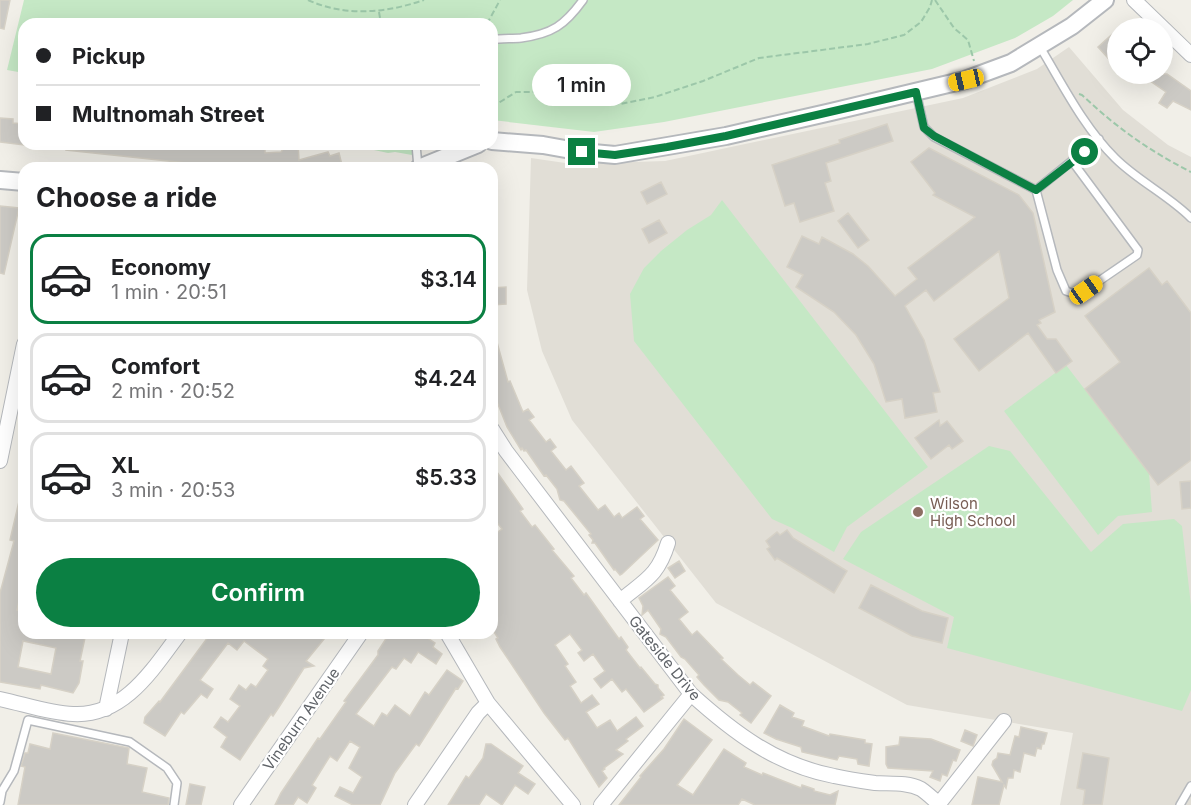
<!DOCTYPE html>
<meta charset="utf-8">
<style>
:root{--surface:#fff;--page:#f2f2f2;--text:#202124;--muted:#757577;--line:#e0e0e0;--accent:#0b8043}
body{margin:0;font-family:Inter,sans-serif;background:var(--page);color:var(--text);height:100vh;display:flex;flex-direction:column;font-size:22px;white-space:nowrap}
*{box-sizing:border-box;margin:0}
p{font-size:20px;color:var(--muted)}
.icon{flex:none;width:33px;height:33px;fill:none;stroke:currentColor;stroke-width:2;stroke-linecap:round;stroke-linejoin:round}
.map{position:relative;flex:1;overflow:hidden}
.side{position:absolute;left:18px;top:162px;width:480px;height:477px;display:flex;flex-direction:column;background:var(--surface);border-radius:18px;box-shadow:0 6px 24px #0002}
.side>*{flex:none}
.guide{position:absolute;left:18px;top:18px;width:480px;height:132px;border-radius:18px;box-shadow:0 6px 24px #0002;display:grid;align-content:center;height:132px;padding:0 18px;background:var(--surface)}
.tools{position:absolute;left:1107px;top:18px;display:grid;gap:12px}
.tools a{display:grid;place-items:center;width:66px;height:66px;border-radius:50%;background:var(--surface);box-shadow:0 6px 24px #0002;font-size:30px}
.end{position:absolute;width:27px;height:27px;margin:-14px;border:8px solid #0b8043;background:#fff;box-shadow:0 0 0 3px #fff}
.from{border-radius:50%}
.bubble{position:absolute;height:42px;border-radius:21px;background:var(--surface);box-shadow:0 6px 24px #0002;font-size:20px;font-weight:600;line-height:42px;text-align:center}
.car{position:absolute;width:18px;height:36px;margin:-18px -9px;border-radius:8px;box-shadow:0 0 4px 2px #0007;background:linear-gradient(#f5c518 24%,#345 0 40%,#f5c518 0 76%,#345 0 86%,#f5c518 0)}
.guide b{display:flex;align-items:center;gap:21px;height:57px;font-size:22px}
.guide b+b{border-top:2px solid var(--line)}
.guide i{width:15px;height:15px;background:var(--text)}
ul{padding:0;list-style:none}
li{display:flex;align-items:center;gap:18px;height:90px;margin:0 12px 9px;padding:0 6px;border:3px solid var(--line);border-radius:18px}
li div{flex:1}
li b{display:block;font-size:22px}
li em{font-style:normal;font-weight:600}
li.on{border-color:var(--accent)}
li>.icon{width:54px;height:54px;stroke-width:1.5}
h2{padding:0 18px;font-size:27px;line-height:72px}
.button{display:flex;gap:12px;margin-top:auto;padding:12px 18px}
.button a{flex:1;height:69px;border-radius:36px;background:var(--accent);color:#fff;font-size:24px;font-weight:600;line-height:69px;text-align:center}
.map>svg:first-child{display:block}
</style>
<div class="map">
<svg width="1191" height="805" viewBox="0 0 1191 805">
<rect width="100%" height="100%" fill="#f1efe8"/>
<path fill="#e1ded6" d="M1069 47 1123 110 1168 145 1191 157V805H1060L1073 733 907 705 716 603 572 420 542 351 527 290 531 158 572 164 665 161 963 98 1037 69Z"/>
<path fill="#c5e8c5" d="M24 0H1073L1053 16 1015 38 932 69 664 122 594 132 492 120V24H24V73L7 70Z
M346 144H425L412 155 395 152 388 153Z
M722 200 928 467 847 527 834 552 792 528 772 519 634 341 630 294 644 268 661 251 687 230 711 215Z
M1066 365 1149 473 1152 512 1118 516 1098 535 1004 411Z
M989 446 1010 451 1091 552 1123 524 1174 519 1182 526 1191 606V690L1182 711 947 648 954 617 843 559 861 532Z"/>
<path fill="#cccac5" stroke="#d6d1c6" stroke-width="1.5" fill-rule="evenodd" d="M0 0H10L4 29 0 28Z
M1118 29V69L1098 47Z
M1140 74H1167L1191 91V110L1173 101 1167 108 1159 103 1166 92Z
M0 118 13 119V123L24 124V145L0 142Z
M887 124 893 141 826 163 831 181 825 183 834 211 800 222 794 203 785 206 772 165 840 143 839 140Z
M67 144H186L217 149 218 144H265V153L281 152 287 144H298L299 160 328 152 330 156 339 153 342 165 330 168H211V166L168 161 66 150Z
M929 148 1019 195 1033 213 1055 312 1039 320 1041 323 1037 325 1047 339H1056L1072 361 1056 373 1028 333 979 371 954 339 1009 298 999 251 934 301 926 290 905 306 924 340 940 392 933 393 937 412 905 418 902 399 886 402 874 364 856 335 834 312 796 287 803 275 787 267 802 236 819 244 822 237 853 254 868 266 895 296 917 279 908 268 975 217 933 195 935 193 911 162Z
M661 182 667 194 647 204 641 192Z
M0 206 19 208 4 274 0 273Z
M848 213 869 240 858 248 838 221Z
M659 220 667 233 649 243 642 229Z
M1149 268 1162 285 1167 281 1191 313V460L1158 485 1085 389 1120 362 1085 316Z
M506 287V304L492 305V288Z
M495 335 508 382 510 381 523 412 528 409 534 417 529 420 546 442 550 439 556 447 551 451 566 470 571 466 584 483 579 486 598 510 605 505 614 517 619 513 622 518 637 507 644 516 640 519 658 540 622 574 620 575 615 569 614 570 595 543H592L593 540 589 535 591 534 564 501 560 500 557 489 546 475 544 476 526 450 524 451 522 448 521 450 507 427 492 389 495 387 492 375V336Z
M939 420 940 426 947 421 963 441 952 449 949 445 931 459 915 438Z
M492 465 523 509 520 511 532 527 535 525 554 549 552 550 574 576 571 578 584 595 586 593 619 639 621 637 628 647 626 650 640 668 641 667 655 684 658 685V688L664 695 661 697 663 698 644 712 626 689 622 692 612 679 601 688 594 679 605 671 593 654 584 661 578 653 582 650 570 634 555 645 568 664 565 666 576 682 570 686 581 703 592 695 599 704 586 712 597 728 610 720 617 731 636 717 643 726 626 739 628 741 616 750 623 754 604 768 605 769 602 771 607 778 599 787 568 738 565 740 544 713 500 647 496 639 498 638 492 629V557L497 554 492 547V536L502 529 492 516Z
M1191 481V508L1182 509 1180 482Z
M20 497 24 498V579L17 610 24 612 21 630 24 631V633H86L80 661H83L79 683 73 693 41 685 40 689 0 682V593L14 541 10 540ZM23 641 56 648 51 674 18 667Z
M787 530 793 538 847 571 834 593 777 558 775 560 767 549 770 547 766 541 777 532 780 535Z
M679 561 685 571 675 578 668 568Z
M668 577 675 586 670 590 688 612 679 619 692 635 697 631 723 658 721 659 738 675 750 685 753 682 771 696 751 723 740 715 742 713 728 702 719 700 704 685 697 677 699 675 685 659 681 657 666 637 660 634 661 629 648 610 642 615 643 606 639 598Z
M871 585 922 611 948 618 942 643 912 636 859 608Z
M211 633H329L306 661 314 666 304 668 279 707 273 716 271 714 240 760 221 747 227 737 214 727 221 717 228 722 240 706 230 699 239 685 246 690 251 684 256 687 268 670 263 666 268 659 244 641 237 650 228 643 200 680 213 689 207 698 201 694 184 714 181 712 165 736 144 723 145 717 159 701 160 702Z
M399 633H420L435 643 433 647 442 654 436 664 418 652 411 663 404 658 396 669 392 667 356 714 374 726 382 713 387 716 395 705 410 716 425 692 429 695 447 670 463 681 458 689 456 688 419 746 416 744 395 773 380 805H353L335 796 340 787 353 793 362 777 349 768 360 747 350 741 337 761 330 756 312 785 316 788 307 803 298 797 293 805H275L281 793 318 738 320 739 346 702 344 701 378 655V651L389 634 395 638Z
M780 705 794 713 792 717 804 721 802 726 829 736 830 734 865 740V743L872 744 869 766 858 764 857 759 839 756 837 760 802 752 801 747 776 739 764 733Z
M684 719 712 740 677 785 693 795 724 749 746 763 744 767 762 775 763 773 801 788 802 785 814 789V791L830 795 838 791 835 805H755L742 799 738 805H619L641 777 640 776 664 749Z
M1021 727 1047 733 1044 744H1042L1041 749 1037 748 1035 756 1024 753 1020 772 1014 770 1013 778H1008L1006 788 1004 785 999 805H972L978 777 1002 782 992 765 993 761 997 758 998 753 1010 755 1015 736 1019 737Z
M965 730 977 735 973 746 961 741Z
M53 733 129 748 127 764 147 768 142 792 169 798 168 805H18L25 767 21 766 25 753H28L30 744 50 749Z
M900 737 931 739 960 750 956 761 953 760 947 776 942 774 940 781 930 777 933 771 888 768 886 764V747L899 745Z
M486 744H491L523 766 518 773 535 784 528 794 515 785 502 805 486 794 479 805H448L466 776 469 778 483 758Z
M1083 753 1109 758 1102 805H1083L1085 790 1077 788Z
M190 784 205 787 201 805H186Z"/>
<g fill="none" stroke-linecap="round" stroke-linejoin="round">
<defs>
<path id="service" d="M492 40C501 38 511 39 521 38 552 34 565 25 583 0
M1040 47C1063 85 1083 126 1115 158 1138 181 1168 195 1191 218
M916 92 924 127 934 137 1036 190 1057 270 1066 291 1075 294 1086 290 1137 255 1138 250 1072 161
M416 144 418 168
M1036 190 1099 139
M0 802 2 791 14 771 28 720 130 742 167 768 177 783 174 805
M1180 805 1191 786"/>
<path id="minor" d="M1134 0 1191 55
M492 429 506 451 691 694C733 732 776 765 834 776 847 779 861 781 875 783 890 784 907 782 921 789 927 793 933 799 939 804
M0 461 24 344
M620 601C645 580 658 576 668 543
M447 633 488 703 573 805
M0 699C24 704 49 713 73 714 124 717 153 669 180 633
M106 709 122 633
M241 805 361 633
M415 805 478 713 488 703
M601 805 691 694
M938 805 1004 721"/>
<path id="tertiary" d="M492 141 543 145 582 152 615 155 726 136 831 112 965 80 1011 63 1072 26 1105 0
M419 168 478 144
M0 180 24 182"/>
</defs>
<use href="#service" stroke="#b5b8bc" stroke-width="10"/>
<use href="#minor" stroke="#b5b8bc" stroke-width="16"/>
<use href="#tertiary" stroke="#b5b8bc" stroke-width="20"/>
<path stroke="#9cc7a9" stroke-width="2" stroke-dasharray="6 3" stroke-linecap="butt" d="M308 0C345 17 386 13 424 0
M935 0 954 28 968 40 974 61
M379 12 381 24
M487 24 500 0
M1079 94 1082 95C1117 128 1148 150 1191 172
M492 107 516 92H541L594 103 620 104 655 97 703 81 759 58 868 44 904 35 921 22 930 7 932 0"/>
<use href="#service" stroke="#fff" stroke-width="7"/>
<use href="#minor" stroke="#fff" stroke-width="14"/>
<use href="#tertiary" stroke="#fff" stroke-width="16"/>
</g>
<g fill="none" stroke-linecap="round" stroke-linejoin="round">
<path stroke="#0b8043" stroke-width="8" d="M582 152 615 155 667 147 726 136 916 92 924 128 934 136 1036 190 1085 152"/>
</g>
<circle fill="#8d6e63" stroke="#fff" stroke-width="2" cx="918" cy="512" r="6"/>
<g text-anchor="middle" dominant-baseline="central" stroke-width="4.5" stroke-linejoin="round" paint-order="stroke">
<g font-size="15" fill="#785e54" stroke="#fff" text-anchor="start">
<text x="930" y="503">Wilson<tspan x="930" dy="17">High School</tspan></text>
</g>
<g font-size="15" fill="#5f6368" stroke="#fff">
<text transform="translate(665 658) rotate(51)">Gateside Drive</text>
<text transform="translate(301 719) rotate(-55)">Vineburn Avenue</text>
</g>
</g>
</svg>
<div class="tools">
<a><svg class="icon" aria-label="locate" viewBox="0 0 24 24"><circle cx="12" cy="12" r="6"/><path d="M12 2v4M12 18v4M2 12h4M18 12h4"/></svg></a>
</div>
<i class="end from" style="left:1085px;top:152px"></i>
<i class="end" style="left:582px;top:152px"></i>
<div class="bubble" style="left:532px;top:64px;width:99px">1 min</div>
<i class="car" style="left:966px;top:80px;rotate:257deg"></i>
<i class="car" style="left:1086px;top:290px;rotate:55deg"></i>
<div class="guide">
<b><i class="from"></i>Pickup</b>
<b><i></i>Multnomah Street</b>
</div>
<section class="side">
<h2>Choose a ride</h2>
<ul>
<li class="on"><svg class="icon" aria-label="car" viewBox="0 0 24 24"><path d="M5 17H2v-5l4-1 3-4h7l3 4 3 1v5h-3M9 17h6M6 11h13"/><circle cx="7" cy="17" r="2"/><circle cx="17" cy="17" r="2"/></svg><div><b>Economy</b><p>1 min · 20:51</p></div><em>$3.14</em></li>
<li><svg class="icon" aria-label="car" viewBox="0 0 24 24"><path d="M5 17H2v-5l4-1 3-4h7l3 4 3 1v5h-3M9 17h6M6 11h13"/><circle cx="7" cy="17" r="2"/><circle cx="17" cy="17" r="2"/></svg><div><b>Comfort</b><p>2 min · 20:52</p></div><em>$4.24</em></li>
<li><svg class="icon" aria-label="car" viewBox="0 0 24 24"><path d="M5 17H2v-5l4-1 3-4h7l3 4 3 1v5h-3M9 17h6M6 11h13"/><circle cx="7" cy="17" r="2"/><circle cx="17" cy="17" r="2"/></svg><div><b>XL</b><p>3 min · 20:53</p></div><em>$5.33</em></li>
</ul>
<div class="button"><a>Confirm</a></div>
</section>
</div>
